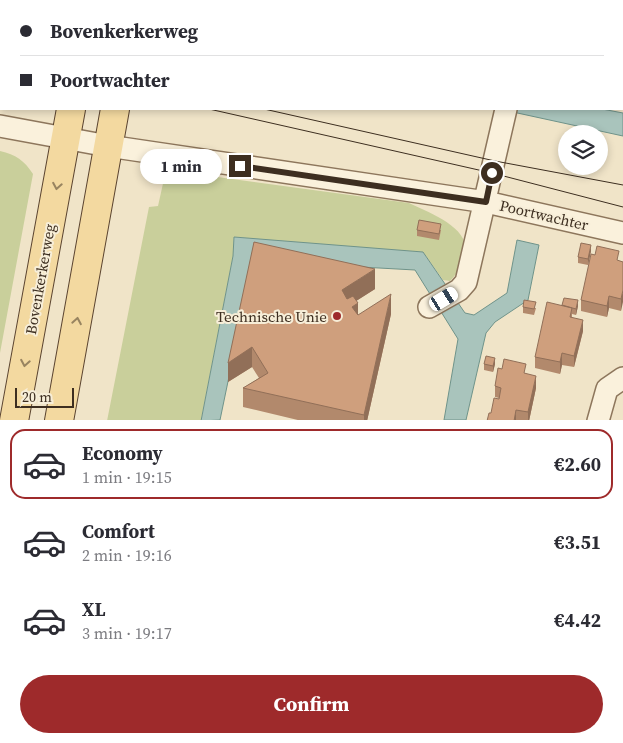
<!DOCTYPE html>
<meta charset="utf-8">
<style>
:root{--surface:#fff;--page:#f7f7f7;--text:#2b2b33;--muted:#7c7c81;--line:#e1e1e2;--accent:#9e2a2b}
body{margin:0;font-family:"Source Serif 4",serif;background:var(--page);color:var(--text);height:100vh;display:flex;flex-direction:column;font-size:19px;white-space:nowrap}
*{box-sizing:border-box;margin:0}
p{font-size:16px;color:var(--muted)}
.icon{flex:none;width:28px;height:28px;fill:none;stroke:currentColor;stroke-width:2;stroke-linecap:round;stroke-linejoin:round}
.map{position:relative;height:420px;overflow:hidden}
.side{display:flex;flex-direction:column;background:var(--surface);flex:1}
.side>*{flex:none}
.banner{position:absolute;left:0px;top:0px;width:624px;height:110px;box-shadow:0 2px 8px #0003;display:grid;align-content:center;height:110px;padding:0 20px;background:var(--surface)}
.fabs{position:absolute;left:558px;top:125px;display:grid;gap:10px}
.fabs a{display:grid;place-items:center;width:50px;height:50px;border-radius:50%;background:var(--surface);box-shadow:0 2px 8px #0003;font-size:25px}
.scale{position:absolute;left:15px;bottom:12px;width:59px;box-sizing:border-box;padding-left:5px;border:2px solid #3d2e20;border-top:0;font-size:14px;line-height:18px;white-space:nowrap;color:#3d2e20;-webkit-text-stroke:4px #f7eed8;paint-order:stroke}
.end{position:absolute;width:22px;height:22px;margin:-11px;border:6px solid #3d2e20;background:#fff;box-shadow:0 0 0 2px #fff}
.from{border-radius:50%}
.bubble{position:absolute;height:35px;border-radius:18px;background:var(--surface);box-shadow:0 2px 8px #0003;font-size:16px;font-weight:700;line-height:35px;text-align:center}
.car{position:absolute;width:15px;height:30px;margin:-15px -8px;border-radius:6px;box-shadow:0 0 4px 1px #0007;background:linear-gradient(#fff 24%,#345 0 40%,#fff 0 76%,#345 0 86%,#fff 0)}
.banner b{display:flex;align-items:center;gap:18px;height:48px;font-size:19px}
.banner b+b{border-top:1px solid var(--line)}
.banner i{width:12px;height:12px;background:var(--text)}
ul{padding:9px 0 0;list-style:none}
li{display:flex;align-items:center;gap:15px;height:70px;margin:0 10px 8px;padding:0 10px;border:2px solid transparent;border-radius:15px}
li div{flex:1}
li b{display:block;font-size:19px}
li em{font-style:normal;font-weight:700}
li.active{border-color:var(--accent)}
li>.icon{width:45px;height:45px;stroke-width:1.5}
.action{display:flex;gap:10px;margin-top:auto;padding:10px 20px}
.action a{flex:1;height:58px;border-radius:30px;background:var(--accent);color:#fff;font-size:20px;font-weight:700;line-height:58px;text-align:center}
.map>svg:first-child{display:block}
</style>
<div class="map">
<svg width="623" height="421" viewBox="0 0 623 421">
<rect width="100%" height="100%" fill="#f0e4c8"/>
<path fill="#c9cf9b" d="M0 151C16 155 24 160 33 174L0 353Z
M166 170 409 203C444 219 491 237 450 281L443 280 426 256 234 237 233 256 201 420 107 421 149 207 158 206Z"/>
<path fill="#a9c4bc" stroke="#6f938a" d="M499 109H602L623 113V136Z
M234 237 423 252 465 313 474 315 507 293 517 240 539 245 528 300 495 322 486 333 466 420H444L458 339 415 270 253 261 220 420 201 421 233 256Z"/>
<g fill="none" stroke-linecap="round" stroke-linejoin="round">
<defs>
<path id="minor" d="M530 1V0
M0 126 108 146 486 202 623 233
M429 307 459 290 466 282 506 109
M598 421 607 389 623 378"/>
<path id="major" d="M91 1 92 0
M134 1V0
M14 421 71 109
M59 421 115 109"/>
</defs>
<use href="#minor" stroke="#8d765c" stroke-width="24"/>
<use href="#major" stroke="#5b4430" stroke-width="30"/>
<use href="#minor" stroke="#faf1dc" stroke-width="21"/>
<use href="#major" stroke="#f3d9a0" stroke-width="28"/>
<path stroke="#3d2e20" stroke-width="1" d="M0 50H1
M0 63 1 64
M209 109 492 173 623 207
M264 109 495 161 623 185"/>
</g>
<path fill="#b2896c" d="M376 0H474V1H382Z
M417 230H441L439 240 417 236Z
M254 242 375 289 356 301 358 315 391 314 367 421H302L243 407V388L259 378 252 367 228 382Z
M591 251 588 265 578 263V257Z
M619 261 623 262 621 311 609 308 607 317 581 311V300Z
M562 305 578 306 576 315 572 314V317L583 331 574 367 562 365 560 374 535 368V357Z
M523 307 536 308 534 315 523 313Z
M484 364H495L493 372 484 370Z
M526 374 536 388 529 421H487L499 398 495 397V386Z"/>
<path fill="#916f58" d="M591 245V251L588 265V259Z
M375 269V289L342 310V290Z
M623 290V302L621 311V299Z
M391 294V314L367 421H364V415Z
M609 296V308L607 317V306Z
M578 300V306L576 315V309Z
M358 303V323L352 307Z
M583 320V331L574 367V356Z
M252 347V367L228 382V363Z
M562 353V365L560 374V362Z
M495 358V364L493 372V366Z
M536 376V388L529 421H528V412Z
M516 410V421H514Z"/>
<path fill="#cf9f7d" stroke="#916f58" d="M607 0H619L618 1H607Z
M622 53H623V89L622 88Z
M419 220 441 224 439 234 417 230Z
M254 242 375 269 342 290 347 299 353 296 358 303 352 307 358 315 391 294 364 415 243 388 268 373 252 347 228 363Z
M581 243 591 245 588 259 578 257Z
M597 246 619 251 617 260 623 262V290L621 299 609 296 607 306 581 300 591 254 595 255Z
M564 298 578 300 576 309 562 305Z
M524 300 536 302 534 309 523 307Z
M547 302 572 308 570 317 583 320 574 356 562 353 560 362 535 357Z
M486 356 495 358 493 366 484 364Z
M504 359 526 364 524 373 536 376 528 412 516 410 514 421H487L489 413H491L494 398 499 399 501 388 495 386 498 368 502 369Z"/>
<defs><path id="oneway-chevron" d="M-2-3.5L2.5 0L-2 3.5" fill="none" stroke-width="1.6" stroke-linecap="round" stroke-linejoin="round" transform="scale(1.25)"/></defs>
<g stroke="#988460">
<use href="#oneway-chevron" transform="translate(57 186) rotate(100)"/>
<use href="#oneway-chevron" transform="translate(77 321) rotate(-80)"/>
<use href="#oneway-chevron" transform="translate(25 363) rotate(100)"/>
</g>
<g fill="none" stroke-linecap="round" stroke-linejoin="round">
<path stroke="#3d2e20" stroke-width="6" d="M240 166 486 202 492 173"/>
</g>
<circle fill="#9e2a2b" stroke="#f7eed8" stroke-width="2" cx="337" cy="316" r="5"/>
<g text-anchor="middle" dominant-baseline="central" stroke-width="4" stroke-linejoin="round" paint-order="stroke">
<g font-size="15" fill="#3d2e20" stroke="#f7eed8">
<text transform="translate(544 215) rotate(13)">Poortwachter</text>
<text transform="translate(40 279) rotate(-80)">Bovenkerkerweg</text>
</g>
<g font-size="15" fill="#3d2e20" stroke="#f7eed8" text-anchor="end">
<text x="327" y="316">Technische Unie</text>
</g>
</g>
</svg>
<div class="fabs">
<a><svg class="icon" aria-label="layers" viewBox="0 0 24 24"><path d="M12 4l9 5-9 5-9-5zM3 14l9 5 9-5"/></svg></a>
</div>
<div class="scale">20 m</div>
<i class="end from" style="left:492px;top:173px"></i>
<i class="end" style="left:240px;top:166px"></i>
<div class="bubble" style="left:140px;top:149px;width:82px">1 min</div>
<i class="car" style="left:444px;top:299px;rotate:59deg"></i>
<div class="banner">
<b><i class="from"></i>Bovenkerkerweg</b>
<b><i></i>Poortwachter</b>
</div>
</div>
<section class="side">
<ul>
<li class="active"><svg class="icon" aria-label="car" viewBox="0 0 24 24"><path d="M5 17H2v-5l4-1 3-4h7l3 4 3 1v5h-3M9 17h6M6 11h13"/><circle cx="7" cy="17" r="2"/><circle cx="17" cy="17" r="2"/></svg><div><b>Economy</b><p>1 min · 19:15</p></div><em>€2.60</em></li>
<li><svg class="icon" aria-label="car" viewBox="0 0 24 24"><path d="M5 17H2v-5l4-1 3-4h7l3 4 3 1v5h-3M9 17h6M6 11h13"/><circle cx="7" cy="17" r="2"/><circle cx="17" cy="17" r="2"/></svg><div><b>Comfort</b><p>2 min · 19:16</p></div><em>€3.51</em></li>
<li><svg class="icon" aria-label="car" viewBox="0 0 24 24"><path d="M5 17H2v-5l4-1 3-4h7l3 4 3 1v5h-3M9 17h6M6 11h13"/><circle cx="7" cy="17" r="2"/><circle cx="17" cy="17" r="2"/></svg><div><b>XL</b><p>3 min · 19:17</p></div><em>€4.42</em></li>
</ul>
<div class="action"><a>Confirm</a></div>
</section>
